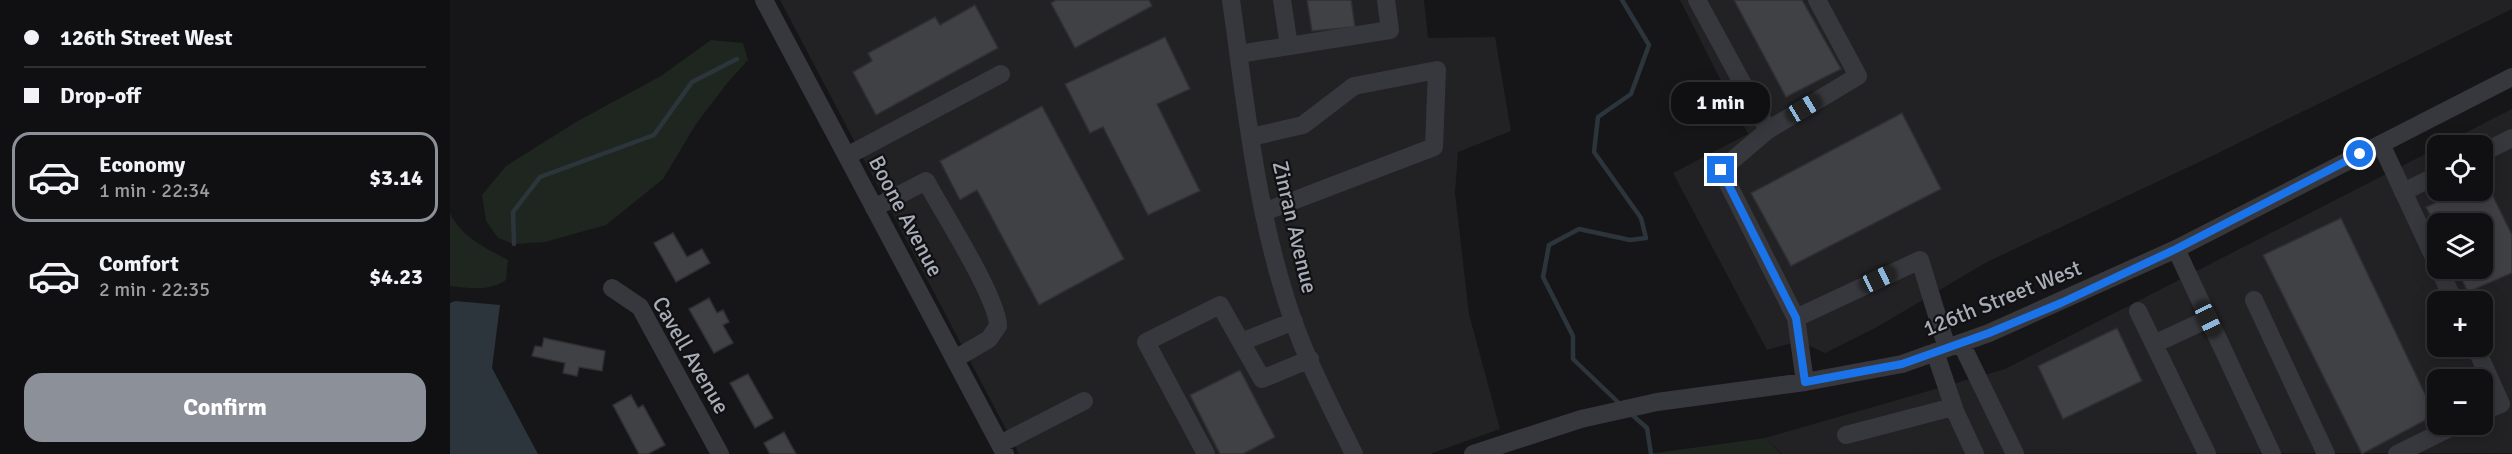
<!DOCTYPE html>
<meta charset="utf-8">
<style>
:root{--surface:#101012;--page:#19191b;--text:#f1f3f6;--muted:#9c9d9f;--line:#303032;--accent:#8c9099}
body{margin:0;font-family:Signika,sans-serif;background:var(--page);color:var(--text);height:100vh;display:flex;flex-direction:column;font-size:22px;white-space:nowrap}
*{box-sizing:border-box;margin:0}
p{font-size:20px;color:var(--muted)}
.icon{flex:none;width:33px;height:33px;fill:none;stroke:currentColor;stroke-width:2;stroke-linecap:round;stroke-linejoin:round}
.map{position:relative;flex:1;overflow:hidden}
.sheet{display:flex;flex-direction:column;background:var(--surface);width:450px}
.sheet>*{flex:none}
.top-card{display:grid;align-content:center;height:132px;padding:0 24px;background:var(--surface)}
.tools{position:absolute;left:1977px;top:135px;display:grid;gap:12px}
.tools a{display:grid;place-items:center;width:66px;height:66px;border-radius:12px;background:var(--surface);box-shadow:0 3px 15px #0003,0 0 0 2px var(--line);font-size:30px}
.end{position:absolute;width:27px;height:27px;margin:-14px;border:8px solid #1a73e8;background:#fff;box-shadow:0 0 0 3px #fff}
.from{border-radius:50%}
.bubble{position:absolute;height:42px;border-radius:18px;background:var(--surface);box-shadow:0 3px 15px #0003,0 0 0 2px var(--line);font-size:20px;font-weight:800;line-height:42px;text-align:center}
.car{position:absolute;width:18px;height:36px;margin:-18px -9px;border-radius:8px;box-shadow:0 0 4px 2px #0007;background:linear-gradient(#222 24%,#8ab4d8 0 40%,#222 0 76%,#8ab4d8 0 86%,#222 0)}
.top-card b{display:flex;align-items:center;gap:21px;height:57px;font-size:22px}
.top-card b+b{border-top:2px solid var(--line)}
.top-card i{width:15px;height:15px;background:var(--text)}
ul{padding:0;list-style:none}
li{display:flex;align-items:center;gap:18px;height:90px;margin:0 12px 9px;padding:0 12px;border:3px solid transparent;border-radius:18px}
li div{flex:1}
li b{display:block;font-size:22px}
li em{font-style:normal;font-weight:800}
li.on{border-color:var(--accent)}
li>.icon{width:54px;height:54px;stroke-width:1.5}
.primary-button{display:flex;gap:12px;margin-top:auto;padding:12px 24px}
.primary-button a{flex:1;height:69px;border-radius:18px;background:var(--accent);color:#fff;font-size:24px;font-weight:800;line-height:69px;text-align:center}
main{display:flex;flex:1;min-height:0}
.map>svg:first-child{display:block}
</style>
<main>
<section class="sheet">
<div class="top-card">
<b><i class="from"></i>126th Street West</b>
<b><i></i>Drop-off</b>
</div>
<ul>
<li class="on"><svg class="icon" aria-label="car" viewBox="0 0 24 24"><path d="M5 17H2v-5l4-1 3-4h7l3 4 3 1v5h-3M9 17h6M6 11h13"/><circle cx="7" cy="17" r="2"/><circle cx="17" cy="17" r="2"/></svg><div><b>Economy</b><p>1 min · 22:34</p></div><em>$3.14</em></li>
<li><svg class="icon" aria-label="car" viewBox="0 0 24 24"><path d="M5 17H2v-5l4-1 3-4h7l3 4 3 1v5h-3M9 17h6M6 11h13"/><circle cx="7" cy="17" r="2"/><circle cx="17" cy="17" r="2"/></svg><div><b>Comfort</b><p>2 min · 22:35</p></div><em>$4.23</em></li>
</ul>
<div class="primary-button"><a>Confirm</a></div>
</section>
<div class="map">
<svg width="2062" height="454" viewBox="0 0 2062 454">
<rect width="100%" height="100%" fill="#161618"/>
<path fill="#222225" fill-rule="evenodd" d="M330 0H974L978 38 1045 37 1061 131 1008 152 1005 193 1019 314 1050 429 980 454H569Z
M1230 0H2062V9L1764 155 1537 262 1427 327 1375 353 1349 341 1317 350 1223 173 1298 134Z
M2062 109V453L1332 454 1315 438 1555 369 1987 148 1988 190H2032V146L1991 145ZM1988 224H2032V268H1988ZM1988 302H2032V346H1988ZM1988 380H2032V424H1988Z"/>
<path fill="#1e261f" d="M261 40 293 43 298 60 278 82 246 124 213 179 156 225 95 242 64 244 48 238 36 221 32 195 56 166 126 122 211 76Z
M0 213C11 237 36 248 58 260L56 280C38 292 21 288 0 286Z
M1315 438 1331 454H1198Z"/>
<path fill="#2c353c" d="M5 301 50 305 42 368 88 454H0V303Z"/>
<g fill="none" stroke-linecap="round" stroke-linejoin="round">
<path stroke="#2c353c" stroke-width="4.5" d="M64 244 63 212 90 177 204 135 242 82 287 59
M1172 406 1123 359V336L1093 277 1099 245 1129 229 1180 240 1196 238 1191 218 1144 152 1148 117 1181 94 1199 45 1172 0
M1180 413 1197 428 1201 454"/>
</g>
<path fill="#404145" stroke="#303034" stroke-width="1.5" d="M606 0H699L702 6 625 48 601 3Z
M857 0H901L905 27 862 31Z
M1284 0H1352L1391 69 1336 97Z
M525 5 548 48 426 115 403 72 422 61 418 53 485 17 490 25Z
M715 37 740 89 707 104 750 191 698 215 653 127 640 133 615 84Z
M592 106 674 259 589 305 527 190 510 200 490 161Z
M1452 113 1491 189 1341 266 1301 193Z
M2035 180 2062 235V273L2018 292 2006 268H2032V224H1988V231L1976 207 2013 190H2032V182Z
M1891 218 1985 415 1912 454 1813 255Z
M223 233 237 257 252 249 260 263 226 282 204 243Z
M259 298 267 313 273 310 279 322 273 325 283 343 264 353 239 309Z
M1667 328 1692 381 1613 419 1588 366Z
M94 338 155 351 152 371 129 367 127 376 113 373 115 363 82 356 85 346 92 347Z
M790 370 825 437 793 454H770L740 395Z
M298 374 323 418 305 428 280 383Z
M181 395 188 408 193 405 215 445 198 454H189L163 405Z
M334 432 346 454H320L314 443Z"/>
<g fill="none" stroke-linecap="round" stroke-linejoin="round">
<path stroke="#37383d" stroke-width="18" d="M314 0 555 454
M781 0C795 99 805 200 835 296 851 350 879 403 904 454
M1247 0 1318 130
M839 46 940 30 936 0
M789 54 839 46 832 0
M801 137 853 125 904 86 987 70 984 147 814 212
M1931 144 1988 266
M2032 153 2062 138
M397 156 551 74
M1953 192 1988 175
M424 208 476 181C492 211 548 298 548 326L539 339 505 359
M1726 249 1822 454
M1989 268 2004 302
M162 288 190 307 270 454
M1804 300 1876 454
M1688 311 1757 454
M1346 318 1470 260 1497 348
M791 342 844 321
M1511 343 1565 454
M1704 344 1758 319
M2025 346 2051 404 2032 412
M1485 352 1505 411 1525 454
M1355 382 1346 318 1271 170 1318 130 1408 76 1367 0
M1396 435 1503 407
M550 444 634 401
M756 454 696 342 770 305 812 379 860 359
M1023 454 1131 419 1207 402 1355 382 1452 364 1539 333 1726 249 2062 77
M1947 454 2008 424"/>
</g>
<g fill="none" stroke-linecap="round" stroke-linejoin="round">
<path stroke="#1a73e8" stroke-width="8" d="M1271 170 1346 318 1355 382 1452 364 1539 333 1611 303 1726 249 1910 154"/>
</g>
<g text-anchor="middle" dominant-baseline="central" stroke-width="4.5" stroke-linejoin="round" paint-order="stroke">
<g font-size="22" fill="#a8adb8" stroke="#111113">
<text transform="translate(456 216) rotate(62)">Boone Avenue</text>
<text transform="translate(845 227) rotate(77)">Zinran Avenue</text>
<text transform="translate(1552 298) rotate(-22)">126th Street West</text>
<text transform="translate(241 355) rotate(60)">Cavell Avenue</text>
</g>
</g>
</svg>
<div class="tools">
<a><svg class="icon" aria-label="locate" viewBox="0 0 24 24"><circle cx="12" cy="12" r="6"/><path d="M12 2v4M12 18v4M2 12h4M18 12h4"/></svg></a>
<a><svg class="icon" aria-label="layers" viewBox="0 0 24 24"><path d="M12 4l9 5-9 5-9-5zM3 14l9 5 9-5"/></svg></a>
<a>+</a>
<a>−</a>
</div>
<i class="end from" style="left:1910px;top:154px"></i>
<i class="end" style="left:1271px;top:170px"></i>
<div class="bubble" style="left:1221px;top:82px;width:99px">1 min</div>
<i class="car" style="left:1354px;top:108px;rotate:59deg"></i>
<i class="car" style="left:1428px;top:279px;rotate:65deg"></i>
<i class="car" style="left:1758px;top:319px;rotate:155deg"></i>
</div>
</main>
